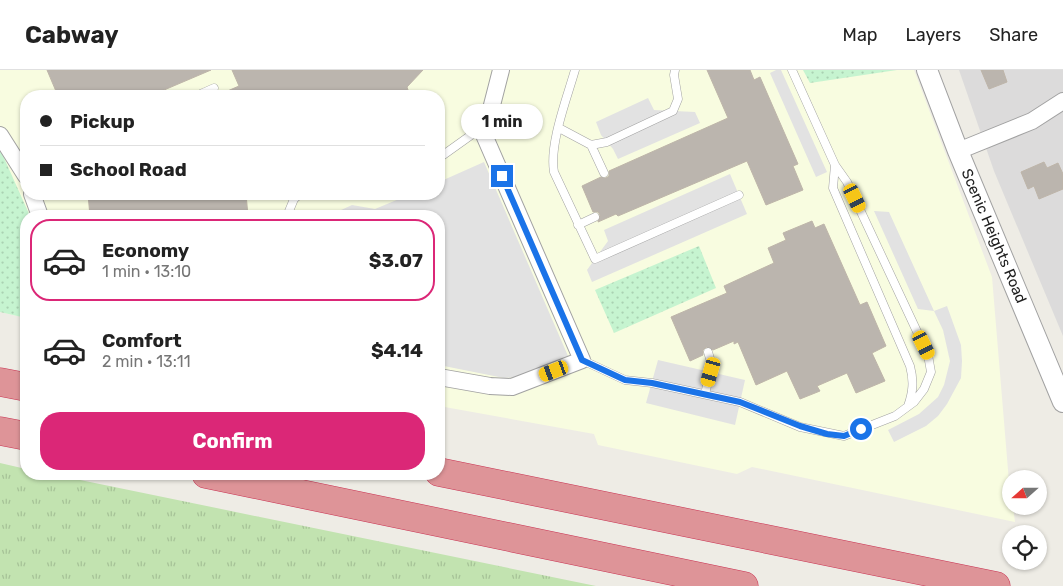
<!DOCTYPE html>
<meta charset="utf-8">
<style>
:root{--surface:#fff;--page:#f2f2f2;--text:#222;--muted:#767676;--line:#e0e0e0;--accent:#db2777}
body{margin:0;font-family:Rubik,sans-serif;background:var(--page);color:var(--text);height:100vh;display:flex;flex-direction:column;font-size:19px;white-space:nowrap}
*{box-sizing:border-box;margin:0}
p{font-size:16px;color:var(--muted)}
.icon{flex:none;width:28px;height:28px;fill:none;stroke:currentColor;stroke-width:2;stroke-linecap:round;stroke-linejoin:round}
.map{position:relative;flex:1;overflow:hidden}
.side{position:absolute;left:20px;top:140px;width:425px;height:270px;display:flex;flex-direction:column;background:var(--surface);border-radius:20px;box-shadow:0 1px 4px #0004}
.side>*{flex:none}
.top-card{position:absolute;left:20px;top:20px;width:425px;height:110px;border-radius:20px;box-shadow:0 1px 4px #0004;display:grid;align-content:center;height:110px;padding:0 20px;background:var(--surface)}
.needle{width:32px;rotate:249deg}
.controls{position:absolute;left:1002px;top:400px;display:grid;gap:10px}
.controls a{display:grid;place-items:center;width:45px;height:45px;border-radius:50%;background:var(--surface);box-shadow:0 1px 4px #0004;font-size:25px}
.end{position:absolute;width:22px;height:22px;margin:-11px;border:6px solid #1a73e8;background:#fff;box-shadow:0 0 0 2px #fff}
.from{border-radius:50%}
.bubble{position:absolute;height:35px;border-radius:18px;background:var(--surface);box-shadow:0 1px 4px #0004;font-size:16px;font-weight:700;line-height:35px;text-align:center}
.car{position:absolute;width:15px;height:30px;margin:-15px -8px;border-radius:6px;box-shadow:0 0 4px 1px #0007;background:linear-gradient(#f5c518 24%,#345 0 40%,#f5c518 0 76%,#345 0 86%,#f5c518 0)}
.top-card b{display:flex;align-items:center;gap:18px;height:48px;font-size:19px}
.top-card b+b{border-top:1px solid var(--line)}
.top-card i{width:12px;height:12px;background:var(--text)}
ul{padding:9px 0 0;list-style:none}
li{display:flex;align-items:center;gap:15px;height:82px;margin:0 10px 8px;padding:0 10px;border:2px solid transparent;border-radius:20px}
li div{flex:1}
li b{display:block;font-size:19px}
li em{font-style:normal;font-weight:700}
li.active{border-color:var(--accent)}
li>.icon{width:45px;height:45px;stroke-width:1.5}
.button{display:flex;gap:10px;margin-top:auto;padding:10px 20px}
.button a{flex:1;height:58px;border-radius:20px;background:var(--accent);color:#fff;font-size:20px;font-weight:700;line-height:58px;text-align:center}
header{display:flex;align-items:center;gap:30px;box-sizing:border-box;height:70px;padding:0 25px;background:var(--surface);border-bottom:1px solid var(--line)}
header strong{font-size:24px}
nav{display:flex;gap:28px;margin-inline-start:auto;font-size:18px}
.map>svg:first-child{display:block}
</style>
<header>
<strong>Cabway</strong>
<nav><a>Map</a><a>Layers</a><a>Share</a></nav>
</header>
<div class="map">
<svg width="1063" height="516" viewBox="0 0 1063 516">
<defs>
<pattern id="grass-tufts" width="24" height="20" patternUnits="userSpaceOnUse" patternTransform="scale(1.25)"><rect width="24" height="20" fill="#c2e3b0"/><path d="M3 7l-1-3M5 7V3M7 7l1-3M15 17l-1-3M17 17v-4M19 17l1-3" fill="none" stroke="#a6c297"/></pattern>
<pattern id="park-dots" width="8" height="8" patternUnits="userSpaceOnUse" patternTransform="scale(1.25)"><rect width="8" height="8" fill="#c6f4d0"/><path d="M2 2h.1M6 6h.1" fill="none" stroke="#aad1b2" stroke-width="1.8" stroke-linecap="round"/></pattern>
</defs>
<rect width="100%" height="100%" fill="#eeece5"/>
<path fill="#dcdbdb" d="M959 0H1063V266L994 101Z"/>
<path fill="#f8fce0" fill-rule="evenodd" d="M0 0H914L992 207 1011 436H1013L1015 452 752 397 737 404 598 375 594 364 439 336V146H26V248L0 242ZM26 26H439V124H26Z"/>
<path fill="url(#grass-tufts)" d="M0 393 26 399V404H51L596 516H0Z"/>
<path fill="url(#park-dots)" d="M803 0H897L810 13Z
M0 79 30 146H26V248L0 242Z
M699 176 716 218 614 263 595 220Z"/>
<path fill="#e2e2e2" d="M776 0H781L827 102 816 107 770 3Z
M648 28 654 40 695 42 700 53 618 89 613 79 601 65 596 52Z
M484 92 568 286 516 307 504 308 439 295V146H328L352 135 375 139 411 124H439V112Z
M730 104 747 144 592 212 587 200 608 171 604 160Z
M874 141 889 142 934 241 947 236 961 275 962 291 961 308 947 334 938 346 926 356 894 372 888 360 919 344 938 327 944 315 950 291 943 260 934 241 918 239Z
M658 290 745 310 735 355 646 333Z"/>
<path fill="#bbb5ae" stroke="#beb5a9" d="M47 0H211L150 26H58Z
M232 0H423L407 17 410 26H216L239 16Z
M707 0H750L754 10 760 7 798 94 793 96 803 120 766 135 747 91 618 146 616 144 598 152 600 145 598 142H593L582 116 601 107 606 108 609 106V101L728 48Z
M981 0H1003L1007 12 989 19Z
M1044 92 1047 98 1058 93 1063 104V119L1039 129 1034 116 1028 119 1021 102Z
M88 124H246L248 146H90Z
M812 151 815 158 824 154 860 235 867 232 886 276 872 283 885 311 856 323 847 303 817 316 820 321 800 329 787 301 756 315 738 272 734 274V271L713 280 706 277 703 280V285L690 291 671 247 727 223 724 216 774 193 768 178 786 170 783 163Z"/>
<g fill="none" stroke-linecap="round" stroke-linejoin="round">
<defs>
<path id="service" d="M575 0C567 28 549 74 554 102L595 189 739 125
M196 26 214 18
M559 58 591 75 607 72 673 41 678 29 674 5 675 0
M591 75 604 103
M439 88 481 58
M835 95 833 118 910 296C914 311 913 322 908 336
M287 146 294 129 300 124
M578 155 595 147
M582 290 625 310 652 313 740 332 800 357 844 366 895 346 914 332 924 319 931 302 928 285 847 112 835 95 792 0
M705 324 712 295 708 282"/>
<path id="minor" d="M0 65 26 106
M958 81 1032 51 1063 31
M32 124 40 146
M439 307 490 316 512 317 582 290 481 58 491 39 501 0"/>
<path id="tertiary" d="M927 0 958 81 1063 332"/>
<path id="motorway" d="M0 312 26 317
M0 361 26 366
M439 402 996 516
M206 404 744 516"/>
</defs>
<use href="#service" stroke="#a2a2a2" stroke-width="9"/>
<use href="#minor" stroke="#a2a2a2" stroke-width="18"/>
<use href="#tertiary" stroke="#a2a2a2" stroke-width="22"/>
<use href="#motorway" stroke="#c93554" stroke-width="29"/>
<use href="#service" stroke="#fff" stroke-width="8"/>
<use href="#minor" stroke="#fff" stroke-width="16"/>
<use href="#tertiary" stroke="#fff" stroke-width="20"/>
<use href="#motorway" stroke="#de9498" stroke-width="28"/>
</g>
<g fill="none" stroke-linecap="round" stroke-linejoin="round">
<path stroke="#1a73e8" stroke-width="6" d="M502 106 582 290 625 310 652 313 740 332 800 356 827 364 844 366 861 359"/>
</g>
<g text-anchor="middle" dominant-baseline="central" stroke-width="5" stroke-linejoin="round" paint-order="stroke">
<g font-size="15" fill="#1e1e1e" stroke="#fff">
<text transform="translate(994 166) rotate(67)">Scenic Heights Road</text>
</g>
</g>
</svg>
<div class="controls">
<a><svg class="needle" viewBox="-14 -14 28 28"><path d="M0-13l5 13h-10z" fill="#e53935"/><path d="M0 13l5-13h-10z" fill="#767676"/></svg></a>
<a><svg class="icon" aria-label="locate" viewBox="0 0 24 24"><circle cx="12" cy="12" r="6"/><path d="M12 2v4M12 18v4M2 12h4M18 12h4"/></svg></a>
</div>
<i class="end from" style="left:861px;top:359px"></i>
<i class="end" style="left:502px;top:106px"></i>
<div class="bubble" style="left:461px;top:34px;width:82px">1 min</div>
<i class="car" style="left:855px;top:128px;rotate:154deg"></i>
<i class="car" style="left:924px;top:275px;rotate:154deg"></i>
<i class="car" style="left:554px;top:301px;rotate:249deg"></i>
<i class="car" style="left:711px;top:302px;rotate:196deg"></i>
<div class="top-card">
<b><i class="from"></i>Pickup</b>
<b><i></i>School Road</b>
</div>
<section class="side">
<ul>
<li class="active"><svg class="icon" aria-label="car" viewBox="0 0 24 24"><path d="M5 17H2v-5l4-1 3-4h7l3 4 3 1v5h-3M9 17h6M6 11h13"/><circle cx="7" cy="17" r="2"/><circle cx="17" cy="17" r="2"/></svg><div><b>Economy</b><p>1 min · 13:10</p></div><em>$3.07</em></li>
<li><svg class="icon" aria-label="car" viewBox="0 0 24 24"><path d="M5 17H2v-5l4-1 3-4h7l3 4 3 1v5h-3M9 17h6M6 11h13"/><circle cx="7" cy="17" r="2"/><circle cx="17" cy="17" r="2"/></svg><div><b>Comfort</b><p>2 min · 13:11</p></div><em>$4.14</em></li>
</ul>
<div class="button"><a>Confirm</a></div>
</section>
</div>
